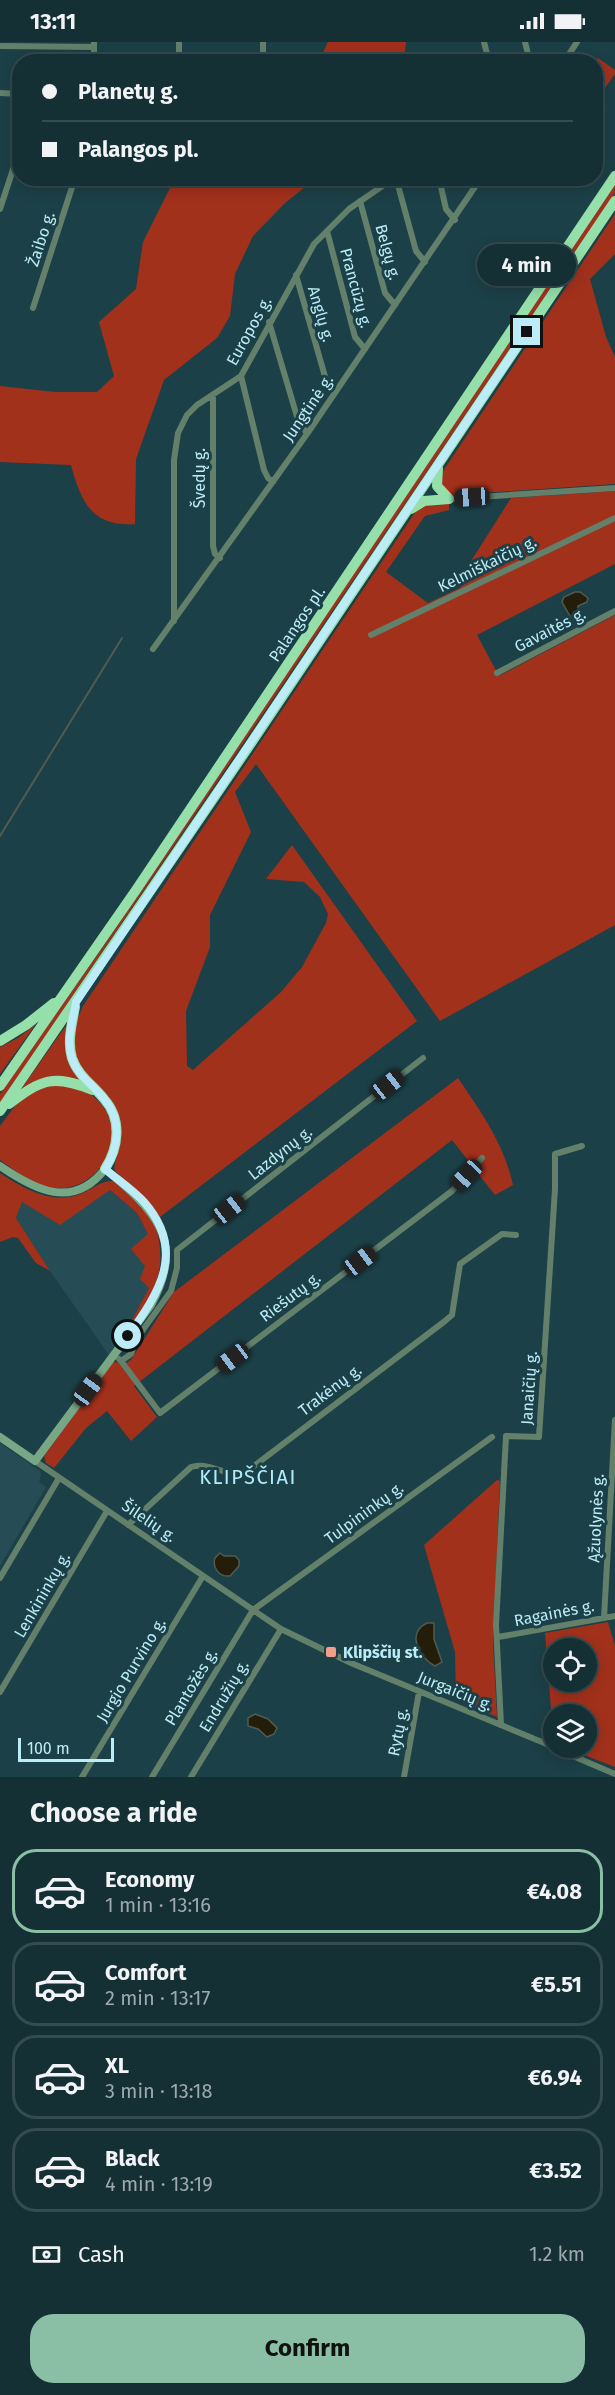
<!DOCTYPE html>
<meta charset="utf-8">
<style>
:root{--surface:#153035;--page:#1e383d;--text:#f1f3f6;--muted:#9da9ad;--line:#344b50;--accent:#8abfa5}
body{margin:0;font-family:"Fira Sans",sans-serif;background:var(--page);color:var(--text);height:100vh;display:flex;flex-direction:column;font-size:22px;white-space:nowrap}
*{box-sizing:border-box;margin:0}
p{font-size:20px;color:var(--muted)}
.icon{flex:none;width:33px;height:33px;fill:none;stroke:currentColor;stroke-width:2;stroke-linecap:round;stroke-linejoin:round}
.map{position:relative;height:1735px;overflow:hidden}
.side{display:flex;flex-direction:column;background:var(--surface);flex:1}
.side>*{flex:none}
.guide{position:absolute;left:12px;top:12px;width:591px;height:132px;border-radius:24px;box-shadow:0 3px 15px #0003,0 0 0 2px var(--line);display:grid;align-content:center;height:132px;padding:0 30px;background:var(--surface)}
.tools{position:absolute;left:543px;top:1596px;display:grid;gap:12px}
.tools a{display:grid;place-items:center;width:54px;height:54px;border-radius:50%;background:var(--surface);box-shadow:0 3px 15px #0003,0 0 0 2px var(--line);font-size:30px}
.scale{position:absolute;left:18px;bottom:15px;width:96px;box-sizing:border-box;padding-left:6px;border:3px solid #bbecf7;border-top:0;font-size:16px;line-height:21px;white-space:nowrap;color:#bbecf7;-webkit-text-stroke:4px #1c4047;paint-order:stroke}
.end{position:absolute;width:27px;height:27px;margin:-14px;border:8px solid #bbecf7;background:#111;box-shadow:0 0 0 3px #111}
.from{border-radius:50%}
.bubble{position:absolute;height:42px;border-radius:21px;background:var(--surface);box-shadow:0 3px 15px #0003,0 0 0 2px var(--line);font-size:20px;font-weight:700;line-height:42px;text-align:center}
.car{position:absolute;width:18px;height:36px;margin:-18px -9px;border-radius:8px;box-shadow:0 0 4px 2px #0007;background:linear-gradient(#222 24%,#8ab4d8 0 40%,#222 0 76%,#8ab4d8 0 86%,#222 0)}
.guide b{display:flex;align-items:center;gap:21px;height:57px;font-size:22px}
.guide b+b{border-top:2px solid var(--line)}
.guide i{width:15px;height:15px;background:var(--text)}
ul{padding:0;list-style:none}
li{display:flex;align-items:center;gap:18px;height:84px;margin:0 12px 9px;padding:0 18px;border:3px solid var(--line);border-radius:24px}
li div{flex:1}
li b{display:block;font-size:22px}
li em{font-style:normal;font-weight:700}
li.active{border-color:var(--accent)}
li>.icon{width:54px;height:54px;stroke-width:1.5}
h2{padding:0 30px;font-size:27px;line-height:72px}
.pay{display:flex;align-items:center;gap:15px;height:66px;padding:0 30px;font-size:22px}
.pay p{margin-inline-start:auto}
.cta{display:flex;gap:12px;margin-top:auto;padding:12px 30px}
.cta a{flex:1;height:69px;border-radius:24px;background:var(--accent);color:#111;font-size:24px;font-weight:700;line-height:69px;text-align:center}
.status{display:flex;justify-content:space-between;align-items:center;height:42px;padding:0 30px;background:var(--surface);direction:ltr}
.status svg{height:16px;fill:currentColor}
.map>svg:first-child{display:block}
</style>
<div class="status"><b>13:11</b><svg viewBox="0 0 49 12"><path d="M0 12V9h3v3zM5 12V6h3v6zM10 12V3h3v9zM15 12V0h3v12zM26 1h20v11H26zM47 4h2v5h-2z"/></svg></div>
<div class="map">
<svg width="615" height="1735" viewBox="0 0 615 1735">
<rect width="100%" height="100%" fill="#1c4047"/>
<path fill="#264d55" d="M110 1148 137 1171 148 1192 145 1224 149 1246 133 1276 117 1294 120 1298 109 1313 50 1229 16 1176 22 1160 60 1182Z
M0 1401 40 1429 41 1434 39 1440 46 1445 0 1524Z"/>
<path fill="#a2311c" fill-rule="evenodd" d="M328 0H406L404 19H319Z
M598 16 615 28V32L597 57 606 64 599 73 596 71 595 19Z
M175 136 315 137 285 161 253 194 235 232 230 274 217 296 164 338 136 417 135 482C92 485 81 460 71 423L0 420V344L55 350H97L114 334 99 280 136 247 143 200Z
M615 143V151L0 1061V1052L105 902Z
M615 172V212L590 237 606 295 615 315V442L451 453 443 447 441 439 443 429Z
M615 449V522L477 593 499 634 615 573V883L440 979 256 722 235 750 251 790 210 873V905L186 969 187 1024 193 1028 281 950 302 925 326 881 328 872 320 855 304 840 266 837 292 803 417 979 160 1175 138 1149 116 1130 114 1126 121 1097 92 1041 75 1016 74 985 83 964 416 469 421 464 449 461V468L425 474 386 530 428 561 460 546 466 527 511 456Z
M36 982 0 1032V1005L18 996Z
M67 982 82 1039 22 1048V1046Z
M458 1036C482 1071 504 1102 513 1143L495 1153 452 1098 134 1344 157 1375 131 1399 107 1369 86 1386 54 1426 46 1421 44 1414 113 1320 126 1321 131 1318 174 1250Z
M51 1042C61 1044 74 1043 83 1047 87 1048 91 1052 94 1055 139 1092 94 1163 39 1143 25 1138 12 1126 0 1118V1084L15 1064 26 1053Z
M0 1131C24 1147 54 1164 83 1151 93 1146 103 1138 113 1139 123 1147 136 1156 145 1166 152 1175 158 1188 159 1199 166 1243 144 1265 120 1298L117 1294 133 1276 149 1246 140 1237 145 1224 131 1207 148 1192 137 1171 110 1148 60 1183 22 1160 16 1176 50 1229 36 1221 18 1196 13 1195 0 1200Z
M497 1438 500 1439 493 1600 497 1675 456 1657 455 1610 424 1503Z
M608 1580 615 1604V1725L566 1706H586V1672H554L553 1692 545 1591ZM554 1606H586V1640H554Z"/>
<path fill="#231d09" stroke="#515b50" stroke-width="1.5" d="M575 550H580L588 556 587 560 578 564V572L575 576 570 574 562 560 564 555Z
M220 1511 224 1514H235L239 1518V1524L230 1534C219 1535 212 1526 215 1516Z
M427 1581H434V1597L442 1620 435 1624C419 1616 406 1591 427 1581Z
M255 1672 268 1677 277 1686 274 1692 267 1695 258 1687 248 1684V1676Z"/>
<g fill="none" stroke-linecap="round" stroke-linejoin="round">
<path stroke="#515b50" stroke-width="2" d="M0 794 122 596"/>
<path stroke="#62806a" stroke-width="6" d="M179 0V20
M484 0 489 20
M525 0 530 20
M0 4 94 5
M447 13 449 20
M94 20V0
M263 20V0
M564 20 577 0
M0 51 20 52
M396 136 416 209 425 220
M439 136 446 167 455 178
M360 159 385 251 395 263
M0 167 20 106
M327 189 355 295 365 307
M296 233 326 338 335 350
M33 266 75 136
M269 280 298 378 307 392
M241 334 264 428 268 436 273 440
M213 353V504L215 512 220 516
M449 457 615 446
M174 579V418L178 391 187 373 197 363 241 334 314 202 349 167 394 136
M371 593 615 476
M153 607 307 392 481 136
M497 631 615 569
M119 1317 121 1319 131 1312 137 1296 171 1249 177 1226V1208L423 1016
M121 1319 160 1371 452 1149 482 1116
M35 1419 281 1587 351 1621 554 1705
M128 1483 191 1425C208 1419 224 1435 246 1430L445 1279 452 1273 460 1222 502 1192 516 1193
M0 1536 59 1436
M604 1576 615 1378
M498 1595 615 1574
M0 1650 107 1469
M501 1683 496 1583 506 1394 539 1395 555 1147V1112L582 1104
M554 1706 615 1732
M82 1735 203 1534
M152 1735 253 1568 492 1395
M191 1735 281 1587
M404 1735 419 1650"/>
<path stroke="#77a784" stroke-width="8" d="M0 1124C35 1148 73 1168 105 1127 153 1167 187 1197 151 1263L35 1419 0 1395"/>
<path stroke="#95e0aa" stroke-width="10" d="M438 426 437 444 449 457
M411 467 424 459 449 457
M75 965C72 982 67 999 72 1016 78 1034 93 1043 104 1057 122 1077 119 1105 105 1127
M0 999 26 983 54 961
M0 1044 136 848 615 134
M9 1062C42 1037 53 1032 93 1048
M0 1069 239 719 615 159"/>
</g>
<g fill="none" stroke-linecap="round" stroke-linejoin="round">
<path stroke="#bbecf7" stroke-width="8" d="M128 1294C159 1251 187 1209 144 1160 133 1148 118 1138 105 1127 119 1106 122 1078 105 1058 95 1044 79 1035 73 1019 65 999 73 979 76 960L527 290"/>
</g>
<rect fill="#f49d8b" stroke="#1c4047" stroke-width="2" x="325" y="1604" width="12" height="12" rx="3"/>
<g text-anchor="middle" dominant-baseline="central" stroke-width="6" stroke-linejoin="round" paint-order="stroke">
<g font-size="16" fill="#bbecf7" stroke="#1c4047">
<text transform="translate(41 197) rotate(-72)">Žaibo g.</text>
<text transform="translate(388 210) rotate(75)">Belgų g.</text>
<text transform="translate(356 246) rotate(75)">Prancūzų g.</text>
<text transform="translate(321 272) rotate(74)">Anglų g.</text>
<text transform="translate(249 289) rotate(-61)">Europos g.</text>
<text transform="translate(308 366) rotate(-56)">Jungtinė g.</text>
<text transform="translate(199 436) rotate(-90)">Švedų g.</text>
<text transform="translate(487 522) rotate(-26)">Kelmiškaičių g.</text>
<text transform="translate(297 582) rotate(-56)">Palangos pl.</text>
<text transform="translate(550 588) rotate(-27)">Gavaitės g.</text>
<text transform="translate(280 1111) rotate(-38)">Lazdynų g.</text>
<text transform="translate(290 1255) rotate(-37)">Riešutų g.</text>
<text transform="translate(529 1346) rotate(-86)">Janaičių g.</text>
<text transform="translate(330 1348) rotate(-37)">Trakėnų g.</text>
<text transform="translate(364 1471) rotate(-36)">Tulpininkų g.</text>
<text transform="translate(596 1476) rotate(-87)">Ąžuolynės g.</text>
<text transform="translate(149 1479) rotate(34)">Šilelių g.</text>
<text transform="translate(42 1553) rotate(-60)">Lenkininkų g.</text>
<text transform="translate(554 1571) rotate(-11)">Ragainės g.</text>
<text transform="translate(131 1628) rotate(-59)">Jurgio Purvino g.</text>
<text transform="translate(191 1645) rotate(-59)">Plantožės g.</text>
<text transform="translate(455 1649) rotate(22)">Jurgaičių g.</text>
<text transform="translate(224 1654) rotate(-59)">Endružių g.</text>
<text transform="translate(398 1690) rotate(-79)">Rytų g.</text>
</g>
<g font-size="16" font-weight="bold" fill="#bbecf7" stroke="#1c4047" text-anchor="start">
<text x="343" y="1610">Klipščių st.</text>
</g>
<g font-size="20" letter-spacing="1.5" fill="#b0edfa" stroke="#1c4047">
<text x="248" y="1435">KLIPŠČIAI</text>
</g>
</g>
</svg>
<div class="tools">
<a><svg class="icon" aria-label="locate" viewBox="0 0 24 24"><circle cx="12" cy="12" r="6"/><path d="M12 2v4M12 18v4M2 12h4M18 12h4"/></svg></a>
<a><svg class="icon" aria-label="layers" viewBox="0 0 24 24"><path d="M12 4l9 5-9 5-9-5zM3 14l9 5 9-5"/></svg></a>
</div>
<div class="scale">100 m</div>
<i class="end from" style="left:128px;top:1294px"></i>
<i class="end" style="left:527px;top:290px"></i>
<div class="bubble" style="left:477px;top:202px;width:99px">4 min</div>
<i class="car" style="left:472px;top:455px;rotate:266deg"></i>
<i class="car" style="left:388px;top:1043px;rotate:52deg"></i>
<i class="car" style="left:467px;top:1133px;rotate:223deg"></i>
<i class="car" style="left:229px;top:1167px;rotate:52deg"></i>
<i class="car" style="left:360px;top:1219px;rotate:53deg"></i>
<i class="car" style="left:233px;top:1316px;rotate:233deg"></i>
<i class="car" style="left:88px;top:1348px;rotate:36deg"></i>
<div class="guide">
<b><i class="from"></i>Planetų g.</b>
<b><i></i>Palangos pl.</b>
</div>
</div>
<section class="side">
<h2>Choose a ride</h2>
<ul>
<li class="active"><svg class="icon" aria-label="car" viewBox="0 0 24 24"><path d="M5 17H2v-5l4-1 3-4h7l3 4 3 1v5h-3M9 17h6M6 11h13"/><circle cx="7" cy="17" r="2"/><circle cx="17" cy="17" r="2"/></svg><div><b>Economy</b><p>1 min · 13:16</p></div><em>€4.08</em></li>
<li><svg class="icon" aria-label="car" viewBox="0 0 24 24"><path d="M5 17H2v-5l4-1 3-4h7l3 4 3 1v5h-3M9 17h6M6 11h13"/><circle cx="7" cy="17" r="2"/><circle cx="17" cy="17" r="2"/></svg><div><b>Comfort</b><p>2 min · 13:17</p></div><em>€5.51</em></li>
<li><svg class="icon" aria-label="car" viewBox="0 0 24 24"><path d="M5 17H2v-5l4-1 3-4h7l3 4 3 1v5h-3M9 17h6M6 11h13"/><circle cx="7" cy="17" r="2"/><circle cx="17" cy="17" r="2"/></svg><div><b>XL</b><p>3 min · 13:18</p></div><em>€6.94</em></li>
<li><svg class="icon" aria-label="car" viewBox="0 0 24 24"><path d="M5 17H2v-5l4-1 3-4h7l3 4 3 1v5h-3M9 17h6M6 11h13"/><circle cx="7" cy="17" r="2"/><circle cx="17" cy="17" r="2"/></svg><div><b>Black</b><p>4 min · 13:19</p></div><em>€3.52</em></li>
</ul>
<div class="pay"><svg class="icon" aria-label="cash" viewBox="0 0 24 24"><path d="M3 7h18v10H3z"/><circle cx="12" cy="12" r="2"/></svg>Cash<p>1.2 km</p></div>
<div class="cta"><a>Confirm</a></div>
</section>
